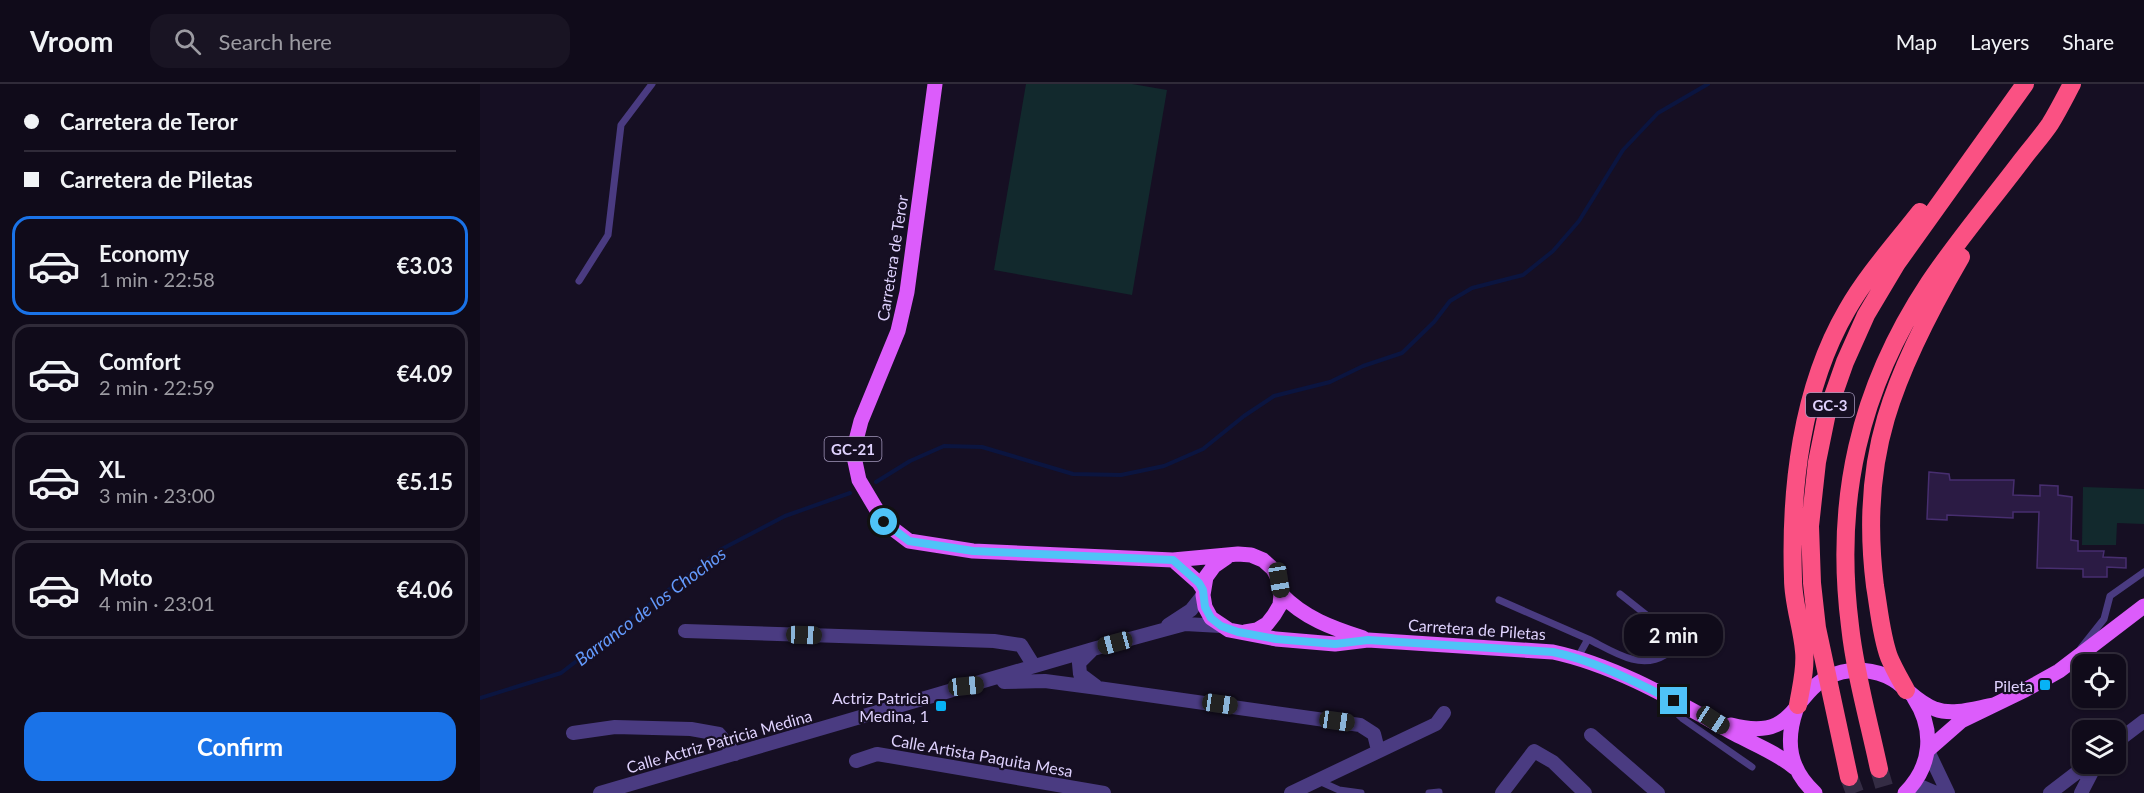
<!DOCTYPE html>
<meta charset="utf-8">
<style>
:root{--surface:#100b1a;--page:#191423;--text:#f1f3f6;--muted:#9c9ba2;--line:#302b39;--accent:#1a73e8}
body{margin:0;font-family:Lato,sans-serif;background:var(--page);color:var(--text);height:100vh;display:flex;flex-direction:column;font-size:22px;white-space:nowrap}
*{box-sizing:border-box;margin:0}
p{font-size:20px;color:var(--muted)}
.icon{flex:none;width:33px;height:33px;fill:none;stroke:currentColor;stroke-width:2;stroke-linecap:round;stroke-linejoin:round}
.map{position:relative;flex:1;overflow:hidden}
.details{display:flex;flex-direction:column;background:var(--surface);width:480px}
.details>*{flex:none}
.top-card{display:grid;align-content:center;height:132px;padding:0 24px;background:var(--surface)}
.buttons{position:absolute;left:1592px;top:570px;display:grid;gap:12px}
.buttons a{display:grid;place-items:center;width:54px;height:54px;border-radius:12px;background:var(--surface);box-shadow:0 2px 4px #0004,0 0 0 2px var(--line);font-size:30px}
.end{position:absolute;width:27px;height:27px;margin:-14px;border:8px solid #4fc3f7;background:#111;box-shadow:0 0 0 3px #111}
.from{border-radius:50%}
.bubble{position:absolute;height:42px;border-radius:18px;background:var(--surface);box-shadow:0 2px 4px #0004,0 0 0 2px var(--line);font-size:20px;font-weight:700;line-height:42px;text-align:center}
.car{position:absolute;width:18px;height:36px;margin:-18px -9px;border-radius:8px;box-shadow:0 0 4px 2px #0007;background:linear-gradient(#222 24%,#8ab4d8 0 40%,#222 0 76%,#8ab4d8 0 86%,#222 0)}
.top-card b{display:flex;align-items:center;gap:21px;height:57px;font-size:22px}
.top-card b+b{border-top:2px solid var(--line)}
.top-card i{width:15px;height:15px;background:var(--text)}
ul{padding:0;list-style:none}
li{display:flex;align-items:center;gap:18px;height:99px;margin:0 12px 9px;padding:0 12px;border:3px solid var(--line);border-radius:18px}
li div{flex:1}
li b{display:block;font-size:22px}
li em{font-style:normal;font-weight:700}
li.selected{border-color:var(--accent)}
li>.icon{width:54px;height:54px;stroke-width:1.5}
.button{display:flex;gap:12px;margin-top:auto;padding:12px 24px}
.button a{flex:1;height:69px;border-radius:18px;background:var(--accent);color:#fff;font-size:24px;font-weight:700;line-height:69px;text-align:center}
header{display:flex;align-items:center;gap:36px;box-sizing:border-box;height:84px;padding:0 30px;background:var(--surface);border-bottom:2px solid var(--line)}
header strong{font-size:28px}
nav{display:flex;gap:33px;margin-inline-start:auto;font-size:21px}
.search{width:420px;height:54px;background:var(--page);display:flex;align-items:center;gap:15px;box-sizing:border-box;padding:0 21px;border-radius:18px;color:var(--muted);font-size:22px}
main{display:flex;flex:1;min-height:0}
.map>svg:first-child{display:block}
</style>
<header>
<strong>Vroom</strong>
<div class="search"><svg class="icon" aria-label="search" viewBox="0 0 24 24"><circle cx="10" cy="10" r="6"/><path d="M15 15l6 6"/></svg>Search here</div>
<nav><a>Map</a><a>Layers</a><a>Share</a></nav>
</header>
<main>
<section class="details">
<div class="top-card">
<b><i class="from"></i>Carretera de Teror</b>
<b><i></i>Carretera de Piletas</b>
</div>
<ul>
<li class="selected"><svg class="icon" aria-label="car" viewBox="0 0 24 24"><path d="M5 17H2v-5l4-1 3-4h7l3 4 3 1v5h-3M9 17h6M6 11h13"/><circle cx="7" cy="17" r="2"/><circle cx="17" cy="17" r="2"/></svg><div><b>Economy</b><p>1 min · 22:58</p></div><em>€3.03</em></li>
<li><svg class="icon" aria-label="car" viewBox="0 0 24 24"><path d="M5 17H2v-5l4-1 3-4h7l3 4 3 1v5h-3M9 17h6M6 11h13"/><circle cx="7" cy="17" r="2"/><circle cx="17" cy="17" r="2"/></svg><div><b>Comfort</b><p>2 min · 22:59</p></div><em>€4.09</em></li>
<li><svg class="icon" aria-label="car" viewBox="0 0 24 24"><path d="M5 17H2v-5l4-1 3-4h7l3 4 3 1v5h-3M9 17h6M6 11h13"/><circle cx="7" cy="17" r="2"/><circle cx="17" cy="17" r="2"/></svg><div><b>XL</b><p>3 min · 23:00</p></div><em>€5.15</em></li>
<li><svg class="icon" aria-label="car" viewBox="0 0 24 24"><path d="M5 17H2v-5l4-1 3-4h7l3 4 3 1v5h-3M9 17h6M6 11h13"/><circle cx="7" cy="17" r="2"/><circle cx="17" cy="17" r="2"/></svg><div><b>Moto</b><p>4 min · 23:01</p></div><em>€4.06</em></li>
</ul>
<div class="button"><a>Confirm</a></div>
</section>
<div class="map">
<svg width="1664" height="709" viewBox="0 0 1664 709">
<rect width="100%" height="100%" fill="#160f23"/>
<path fill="#12292d" d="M546 0H652L687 6 652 211 514 186Z
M1603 403 1664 405V440L1637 439 1636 461H1602Z"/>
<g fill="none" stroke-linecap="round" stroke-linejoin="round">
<path stroke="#0b1540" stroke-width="4" d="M396 398 430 377 464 362 502 363 593 390 641 391 684 382 723 365 764 332 794 312 850 298 883 282 922 269 954 238 970 217 992 204 1043 191 1073 167 1099 137 1143 66 1178 29 1228 0
M0 614 81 589 240 466 305 432 370 409"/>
</g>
<path fill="#2b1b44" stroke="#472e6f" stroke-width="1.5" d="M1449 388 1469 390 1470 396H1534L1533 411 1560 412V401L1578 402V411L1592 413 1591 456 1598 457V467H1624L1623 473 1646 474V484L1627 483V493H1603V485L1557 484 1559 428H1533V434L1467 431V436L1447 435Z"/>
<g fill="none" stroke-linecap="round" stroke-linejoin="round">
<path stroke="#342c44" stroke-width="18" stroke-dasharray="18 9" stroke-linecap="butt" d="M1399 685 1406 709
M1369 693 1375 709"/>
<path stroke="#4a3b81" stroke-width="7" d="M99 197 128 151 141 41 172 0
M1019 516 1108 555
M1601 564 1624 535 1630 512 1664 488
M1098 573 1108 555C1131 566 1159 587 1185 571 1190 568 1194 561 1198 556L1140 510
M1185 618 1203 635 1272 683
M839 697 859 706 881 709
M949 709 959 708"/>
<path stroke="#4a3b81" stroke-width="14" d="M688 541 711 526 723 511
M205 547 514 557 541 561 554 582
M612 566 599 579 600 590 616 602
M524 598 565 597 618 604 880 641 894 650 898 666
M93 649 135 643 211 645 239 650 255 670
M1111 651 1178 709
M1635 659 1664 637
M1448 667 1468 709
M376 677 397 670 624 709
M1432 702 1442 703 1456 709
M120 709 613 565 705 540 741 542
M811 709 956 640 964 629
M1022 709 1054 667 1073 678 1105 709
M1570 709 1608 680
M1601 709 1616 680"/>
<path stroke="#dc5cfb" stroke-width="15" d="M455 0 427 208 418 247 381 337 373 368 379 396 404 438 429 457 493 467 693 476 758 470 771 471 783 476 793 485 799 496 801 510 800 521 794 531 787 540 777 546 765 548
M747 473 734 482 726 493 723 511 725 523 731 534 749 546 796 555 855 560 888 556 1073 568C1138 582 1197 618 1255 650 1276 661 1297 669 1315 684
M693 476 719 499 723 505
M801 510C824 534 852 544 883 554
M1316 626C1305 658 1309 685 1335 709
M1251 641C1324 660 1308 601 1362 588 1380 584 1403 587 1418 599 1430 608 1440 620 1455 625 1473 632 1496 624 1514 621
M1449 665 1481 637 1545 606 1579 587 1664 522
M1425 709C1452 682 1455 646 1434 614"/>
<path stroke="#fa5183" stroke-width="18" d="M1426 606C1420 595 1414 585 1409 573 1401 551 1399 525 1395 502 1388 446 1390 388 1406 334 1422 280 1453 221 1481 173
M1318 621C1321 603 1326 585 1324 567 1322 543 1313 519 1313 495 1310 406 1321 305 1367 226 1387 191 1415 160 1440 128
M1399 685C1389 638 1375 589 1370 542 1354 416 1379 305 1449 199 1477 157 1511 117 1542 76 1551 64 1562 52 1570 40 1578 27 1585 13 1592 0
M1369 693 1337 544 1332 499 1330 442 1337 378 1347 329 1365 278 1386 231 1417 179 1545 0"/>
</g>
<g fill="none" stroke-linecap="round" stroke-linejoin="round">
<path stroke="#4fc3f7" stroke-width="8" d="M404 438 429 457 493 467 693 476 719 499 723 506 725 523 731 534 741 542 758 548 796 555 855 560 888 556 1073 568C1116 577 1155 598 1194 617"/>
</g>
<g fill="#07b2f5" stroke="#160f23" stroke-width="2">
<rect x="1559" y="595" width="12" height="12" rx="3"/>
<rect x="455" y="616" width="12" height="12" rx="3"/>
</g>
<g text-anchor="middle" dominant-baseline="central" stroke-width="4.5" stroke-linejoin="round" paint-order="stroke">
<g fill="#160f23" stroke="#a398bc" stroke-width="1.5">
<rect x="1326" y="309" width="48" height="24" rx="4.5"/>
<rect x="344.5" y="353" width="57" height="24" rx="4.5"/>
</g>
<g font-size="15" font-weight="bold" fill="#dfd2fe">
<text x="1350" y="321">GC-3</text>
<text x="373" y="365">GC-21</text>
</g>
<g font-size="16" fill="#dfd2fe" stroke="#160f23">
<text transform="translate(412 174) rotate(-81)">Carretera de Teror</text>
<text transform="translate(997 545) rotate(4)">Carretera de Piletas</text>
<text transform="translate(239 657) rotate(-16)">Calle Actriz Patricia Medina</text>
<text transform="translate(502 671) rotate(10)">Calle Artista Paquita Mesa</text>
</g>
<g font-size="16" fill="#dfd2fe" stroke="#160f23" text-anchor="end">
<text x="1553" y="601">Pileta</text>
<text x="449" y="613">Actriz Patricia<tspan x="449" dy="18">Medina, 1</tspan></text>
</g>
<g font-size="18" font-style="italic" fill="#6399fb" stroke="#160f23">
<text transform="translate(170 522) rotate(-37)">Barranco de los Chochos</text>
</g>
</g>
</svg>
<div class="buttons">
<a><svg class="icon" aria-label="locate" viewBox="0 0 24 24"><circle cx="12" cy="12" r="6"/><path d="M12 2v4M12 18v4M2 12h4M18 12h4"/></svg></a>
<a><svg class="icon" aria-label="layers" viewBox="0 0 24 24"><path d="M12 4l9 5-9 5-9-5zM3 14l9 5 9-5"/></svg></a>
</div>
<i class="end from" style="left:404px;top:438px"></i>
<i class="end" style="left:1194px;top:617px"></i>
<div class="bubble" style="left:1144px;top:530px;width:99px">2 min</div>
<i class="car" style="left:799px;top:496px;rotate:171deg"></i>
<i class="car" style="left:324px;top:551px;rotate:92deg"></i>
<i class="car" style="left:635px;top:559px;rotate:255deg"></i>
<i class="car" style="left:486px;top:602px;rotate:84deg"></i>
<i class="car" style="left:740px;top:620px;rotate:98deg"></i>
<i class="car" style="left:1233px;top:636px;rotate:123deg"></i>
<i class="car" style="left:857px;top:637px;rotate:98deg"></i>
</div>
</main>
